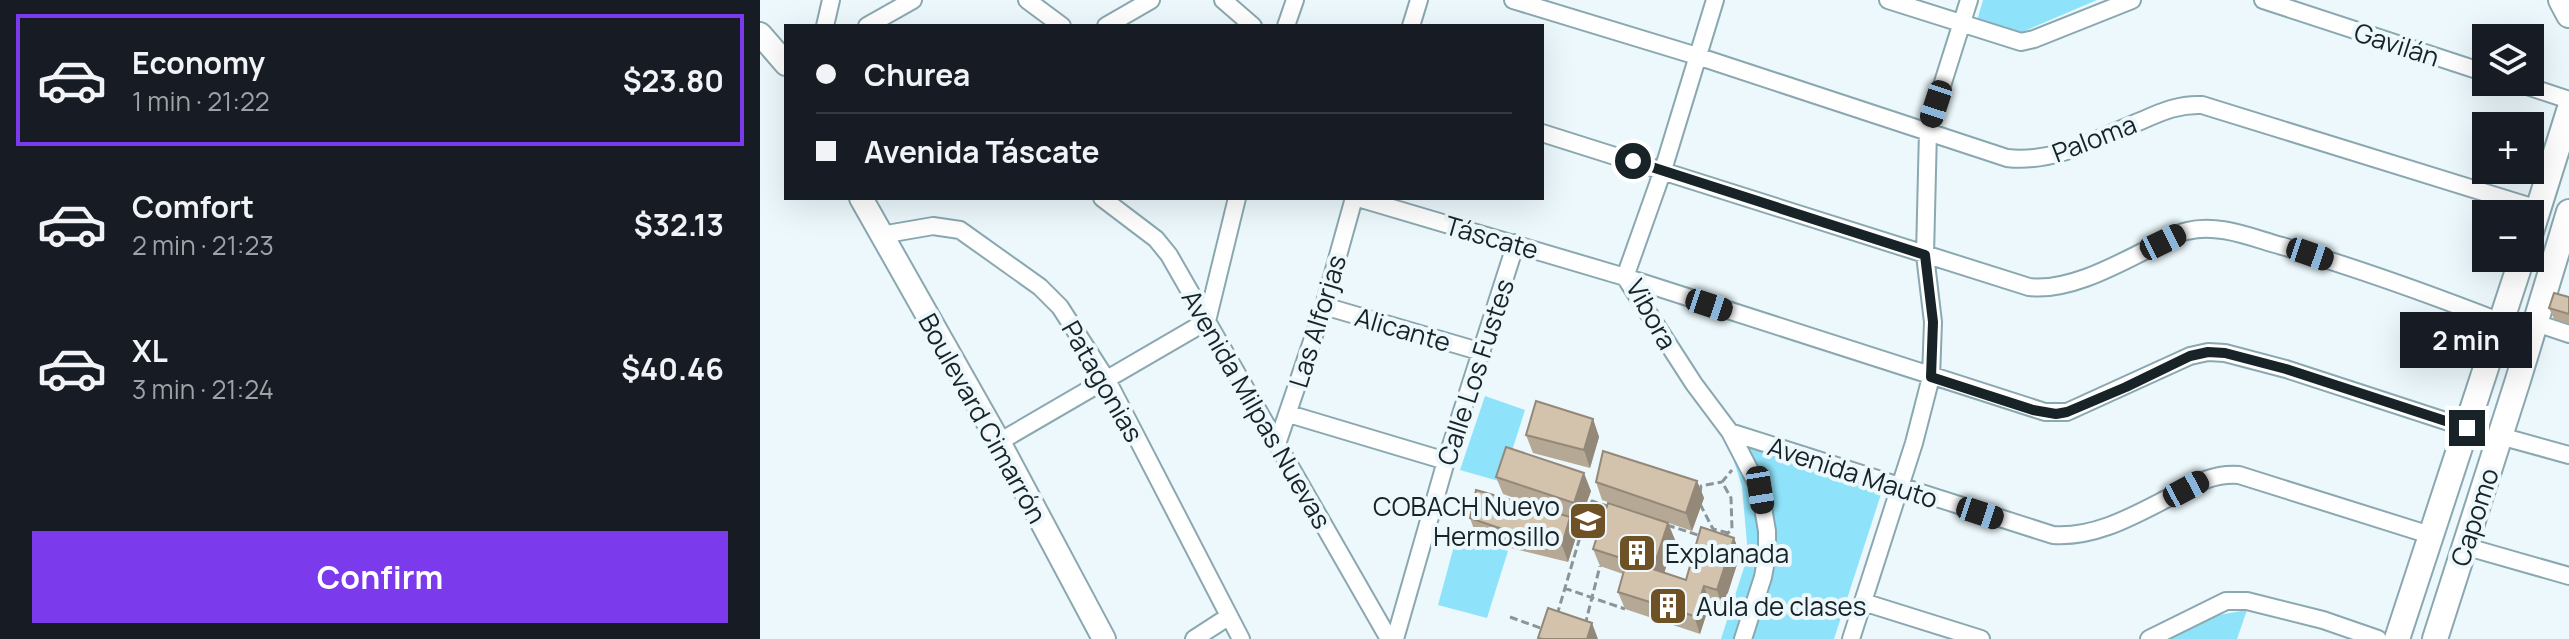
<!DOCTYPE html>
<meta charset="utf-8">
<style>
:root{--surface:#171b24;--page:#242831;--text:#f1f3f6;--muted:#9ea1a6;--line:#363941;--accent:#7c3aed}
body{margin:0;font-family:Manrope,sans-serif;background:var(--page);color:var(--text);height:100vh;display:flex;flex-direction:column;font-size:30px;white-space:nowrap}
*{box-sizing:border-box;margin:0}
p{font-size:26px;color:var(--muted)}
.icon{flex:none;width:44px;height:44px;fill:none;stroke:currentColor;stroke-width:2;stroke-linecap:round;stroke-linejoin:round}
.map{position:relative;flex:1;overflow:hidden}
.sheet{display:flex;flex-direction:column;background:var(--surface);width:760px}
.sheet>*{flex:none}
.guide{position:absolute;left:24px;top:24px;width:760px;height:176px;border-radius:0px;box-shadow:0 8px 32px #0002;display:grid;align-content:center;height:176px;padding:0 32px;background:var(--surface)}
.tools{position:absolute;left:1712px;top:24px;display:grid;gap:16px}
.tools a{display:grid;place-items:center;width:72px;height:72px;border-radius:0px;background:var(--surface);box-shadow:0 8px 32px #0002;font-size:40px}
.end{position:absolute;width:36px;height:36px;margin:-18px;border:10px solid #182327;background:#fff;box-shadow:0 0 0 4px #fff}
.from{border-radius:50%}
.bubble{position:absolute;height:56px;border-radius:0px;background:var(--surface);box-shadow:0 8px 32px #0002;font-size:26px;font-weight:700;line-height:56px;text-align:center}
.car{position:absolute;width:24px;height:48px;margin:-24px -12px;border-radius:10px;box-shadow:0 0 6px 2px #0007;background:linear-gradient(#222 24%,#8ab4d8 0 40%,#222 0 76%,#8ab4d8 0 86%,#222 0)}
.guide b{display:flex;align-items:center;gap:28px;height:76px;font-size:30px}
.guide b+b{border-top:2px solid var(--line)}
.guide i{width:20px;height:20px;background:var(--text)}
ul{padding:14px 0 0;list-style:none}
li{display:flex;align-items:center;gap:24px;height:132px;margin:0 16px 12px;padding:0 16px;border:4px solid transparent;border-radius:0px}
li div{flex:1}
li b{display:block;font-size:30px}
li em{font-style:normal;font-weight:700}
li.active{border-color:var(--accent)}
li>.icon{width:72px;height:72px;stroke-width:1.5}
.action{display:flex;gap:16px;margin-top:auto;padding:16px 32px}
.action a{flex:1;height:92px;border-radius:0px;background:var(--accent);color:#fff;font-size:32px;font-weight:700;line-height:92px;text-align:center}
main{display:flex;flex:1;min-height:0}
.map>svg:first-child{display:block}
</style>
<main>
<section class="sheet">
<ul>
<li class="active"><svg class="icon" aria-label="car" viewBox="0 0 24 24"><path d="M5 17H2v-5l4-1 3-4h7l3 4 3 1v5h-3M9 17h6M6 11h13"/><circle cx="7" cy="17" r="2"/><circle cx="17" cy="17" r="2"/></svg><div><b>Economy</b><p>1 min · 21:22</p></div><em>$23.80</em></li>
<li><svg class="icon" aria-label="car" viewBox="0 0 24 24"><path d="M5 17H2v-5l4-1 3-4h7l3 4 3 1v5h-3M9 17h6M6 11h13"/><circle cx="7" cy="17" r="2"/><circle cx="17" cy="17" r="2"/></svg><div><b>Comfort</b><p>2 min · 21:23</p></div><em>$32.13</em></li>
<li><svg class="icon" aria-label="car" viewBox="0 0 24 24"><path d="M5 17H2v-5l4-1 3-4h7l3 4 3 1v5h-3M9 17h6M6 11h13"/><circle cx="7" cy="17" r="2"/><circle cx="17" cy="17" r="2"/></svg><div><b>XL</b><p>3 min · 21:24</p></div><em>$40.46</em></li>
</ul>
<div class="action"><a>Confirm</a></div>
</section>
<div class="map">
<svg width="1809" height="639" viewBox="0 0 1809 639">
<rect width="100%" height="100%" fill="#ecf8fc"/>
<path fill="#8ee3fa" d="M1223 0H1337L1253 36 1216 24Z
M725 396 765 410 742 482 700 470Z
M963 428 1124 485 1074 639H961L988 555 982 486Z
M697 535 748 551 727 618 678 605Z
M1487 610 1477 639H1398L1436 619Z"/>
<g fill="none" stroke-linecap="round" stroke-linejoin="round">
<defs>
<path id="minor" d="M267 0 302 26
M463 0 493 26
M753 0 937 56 1247 158C1294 164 1340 137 1383 120 1403 111 1420 104 1442 105L1778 209
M955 0 903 170 865 277 934 384 970 432 1000 490 1007 531V555L1003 577 983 639
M1128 0 1261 42 1274 39 1372 0
M1503 0 1726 73
M65 26 71 0
M107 26 153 0
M346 26 391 0
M526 26 535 0
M651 26 659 0
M1755 82 1809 100
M782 133 1269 287C1309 292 1358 264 1394 246 1405 241 1416 233 1427 231 1459 223 1492 238 1522 246 1597 268 1669 294 1741 322
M342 198 396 239 409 255 629 639
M598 198 865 277 1285 412H1307L1430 356 1448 352 1465 353 1526 369 1707 428
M121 235 173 226 200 230 280 287 300 307 347 380 481 639
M564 306 722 352
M1776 323 1809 334
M529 414 686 461
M970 432 1293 535C1335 538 1373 516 1410 497 1433 485 1452 473 1479 475L1670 535
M1740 436 1809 455
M239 442 447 321 477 198
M517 444 564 306 594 198
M1704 546 1809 576
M1103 602 1221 639
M434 639 468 617
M635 639 686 461 756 243
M1091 639 1154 443 1171 377 1173 322 1165 255 1168 130 1209 0
M1389 639 1466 601H1487L1563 620 1618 639"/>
<path id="tertiary" d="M0 34 26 64
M101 198 239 442 344 639"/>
<path id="secondary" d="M1801 0 1809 15
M1770 235 1809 111
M1637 639 1762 258
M1675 639 1758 380 1809 212"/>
</defs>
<use href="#minor" stroke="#8aa8b0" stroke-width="20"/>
<use href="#tertiary" stroke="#8aa8b0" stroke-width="26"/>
<use href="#secondary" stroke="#8aa8b0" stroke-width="28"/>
<path stroke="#8a9599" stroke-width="3" stroke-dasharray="8 4" stroke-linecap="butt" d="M940 493 941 486 962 482
M940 504 953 529 968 533
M907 525 941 536
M820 537 832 501 850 507
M964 537 972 529 971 498 962 482 972 470
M804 588 865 609
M797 615 820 537 814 535
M750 617 783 629
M825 625 840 566"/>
<use href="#minor" stroke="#fff" stroke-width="16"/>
<use href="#tertiary" stroke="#fff" stroke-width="22"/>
<use href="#secondary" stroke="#fff" stroke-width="24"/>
</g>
<path fill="#b5a895" d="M1809 297V324L1794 319 1789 308Z
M833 419 839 437 830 468 773 453 766 435Z
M736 477 831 491 820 521 811 517 817 534 808 562 751 548 716 535 710 518 803 515 743 494Z
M937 481 944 498 932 531 842 500 836 482Z
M908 523 915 540 904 572 926 580 974 538 980 555 963 608 950 603 940 634 865 609 858 592 863 574 840 566 833 549Z"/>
<path fill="#948879" d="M833 419 839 437 830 468 824 450Z
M824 473 831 491 820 521 814 503Z
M937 481 944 498 932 531 926 513Z
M810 517 817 534 808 562 802 545Z
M908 523 915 540 900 586 893 569Z
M974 538 980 555 963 608 957 590Z
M944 586 950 603 940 634 934 616Z
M832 623 838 639H827Z"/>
<path fill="#d3c3ad" stroke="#948879" stroke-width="2" d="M1794 293 1809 297V314L1789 308Z
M776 401 833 419 824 450 766 435Z
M746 447 824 473 814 503 736 477Z
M843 451 937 481 926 513 836 482Z
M716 490 810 517 802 545 745 530 710 518Z
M848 503 908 523 893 569 926 580 941 527 974 538 957 590 944 586 934 616 858 592 867 560 833 549Z
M788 608 832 623 827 639H783L778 638Z"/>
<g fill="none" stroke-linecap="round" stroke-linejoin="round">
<path stroke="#182327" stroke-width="10" d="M873 161 1165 255 1173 322 1171 377 1273 410 1296 414 1307 412 1366 387 1430 356 1448 352 1465 353 1526 369 1707 428"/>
</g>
<defs>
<symbol id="school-square" viewBox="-11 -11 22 22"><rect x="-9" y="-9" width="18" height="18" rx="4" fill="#6f5126" stroke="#ecf8fc"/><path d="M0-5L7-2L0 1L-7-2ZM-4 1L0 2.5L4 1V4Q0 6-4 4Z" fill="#fff"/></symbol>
<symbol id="building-square" viewBox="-11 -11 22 22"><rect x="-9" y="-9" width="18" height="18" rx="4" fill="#6f5126" stroke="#ecf8fc"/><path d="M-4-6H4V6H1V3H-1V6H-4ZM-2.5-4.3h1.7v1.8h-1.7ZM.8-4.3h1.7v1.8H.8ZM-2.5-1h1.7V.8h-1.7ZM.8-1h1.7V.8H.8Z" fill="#fff"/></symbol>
</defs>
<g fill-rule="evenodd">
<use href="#school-square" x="806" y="499" width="44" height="44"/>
<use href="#building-square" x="855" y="531" width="44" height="44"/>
<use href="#building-square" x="886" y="584" width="44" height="44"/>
</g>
<g text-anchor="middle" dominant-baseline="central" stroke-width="8" stroke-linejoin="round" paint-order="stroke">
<g font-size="26" fill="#182327" stroke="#ecf8fc">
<text transform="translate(1637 44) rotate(18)">Gavilán</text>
<text transform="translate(1334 138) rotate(-21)">Paloma</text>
<text transform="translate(732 237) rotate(16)">Táscate</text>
<text transform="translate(892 314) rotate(61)">Vibora</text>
<text transform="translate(557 321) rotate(-73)">Las Alforjas</text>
<text transform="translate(643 329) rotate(16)">Alicante</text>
<text transform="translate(715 372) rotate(-72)">Calle Los Fustes</text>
<text transform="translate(343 381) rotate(60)">Patagonias</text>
<text transform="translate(497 409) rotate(60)">Avenida Milpas Nuevas</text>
<text transform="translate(223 418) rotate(61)">Boulevard Cimarrón</text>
<text transform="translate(1093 472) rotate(18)">Avenida Mauto</text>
<text transform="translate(1714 517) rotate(-72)">Capomo</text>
</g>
<g font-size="26" fill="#182327" stroke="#ecf8fc" text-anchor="start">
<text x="800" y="506" text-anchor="end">COBACH Nuevo<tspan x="800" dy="30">Hermosillo</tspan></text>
<text x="905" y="553">Explanada</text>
<text x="936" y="606">Aula de clases</text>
</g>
</g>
</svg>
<div class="tools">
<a><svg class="icon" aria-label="layers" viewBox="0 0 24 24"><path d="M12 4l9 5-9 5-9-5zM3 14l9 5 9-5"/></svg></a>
<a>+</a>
<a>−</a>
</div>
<i class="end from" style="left:873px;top:161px"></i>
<i class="end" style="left:1707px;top:428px"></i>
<div class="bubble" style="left:1640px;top:312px;width:132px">2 min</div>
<i class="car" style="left:1176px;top:104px;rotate:198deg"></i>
<i class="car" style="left:1403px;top:242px;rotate:64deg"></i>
<i class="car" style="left:1550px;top:254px;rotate:109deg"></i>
<i class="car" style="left:949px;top:305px;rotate:108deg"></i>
<i class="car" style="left:1426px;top:489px;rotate:62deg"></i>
<i class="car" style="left:1000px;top:490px;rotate:171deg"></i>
<i class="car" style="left:1220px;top:513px;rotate:108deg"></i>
<div class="guide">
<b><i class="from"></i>Churea</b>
<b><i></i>Avenida Táscate</b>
</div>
</div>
</main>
